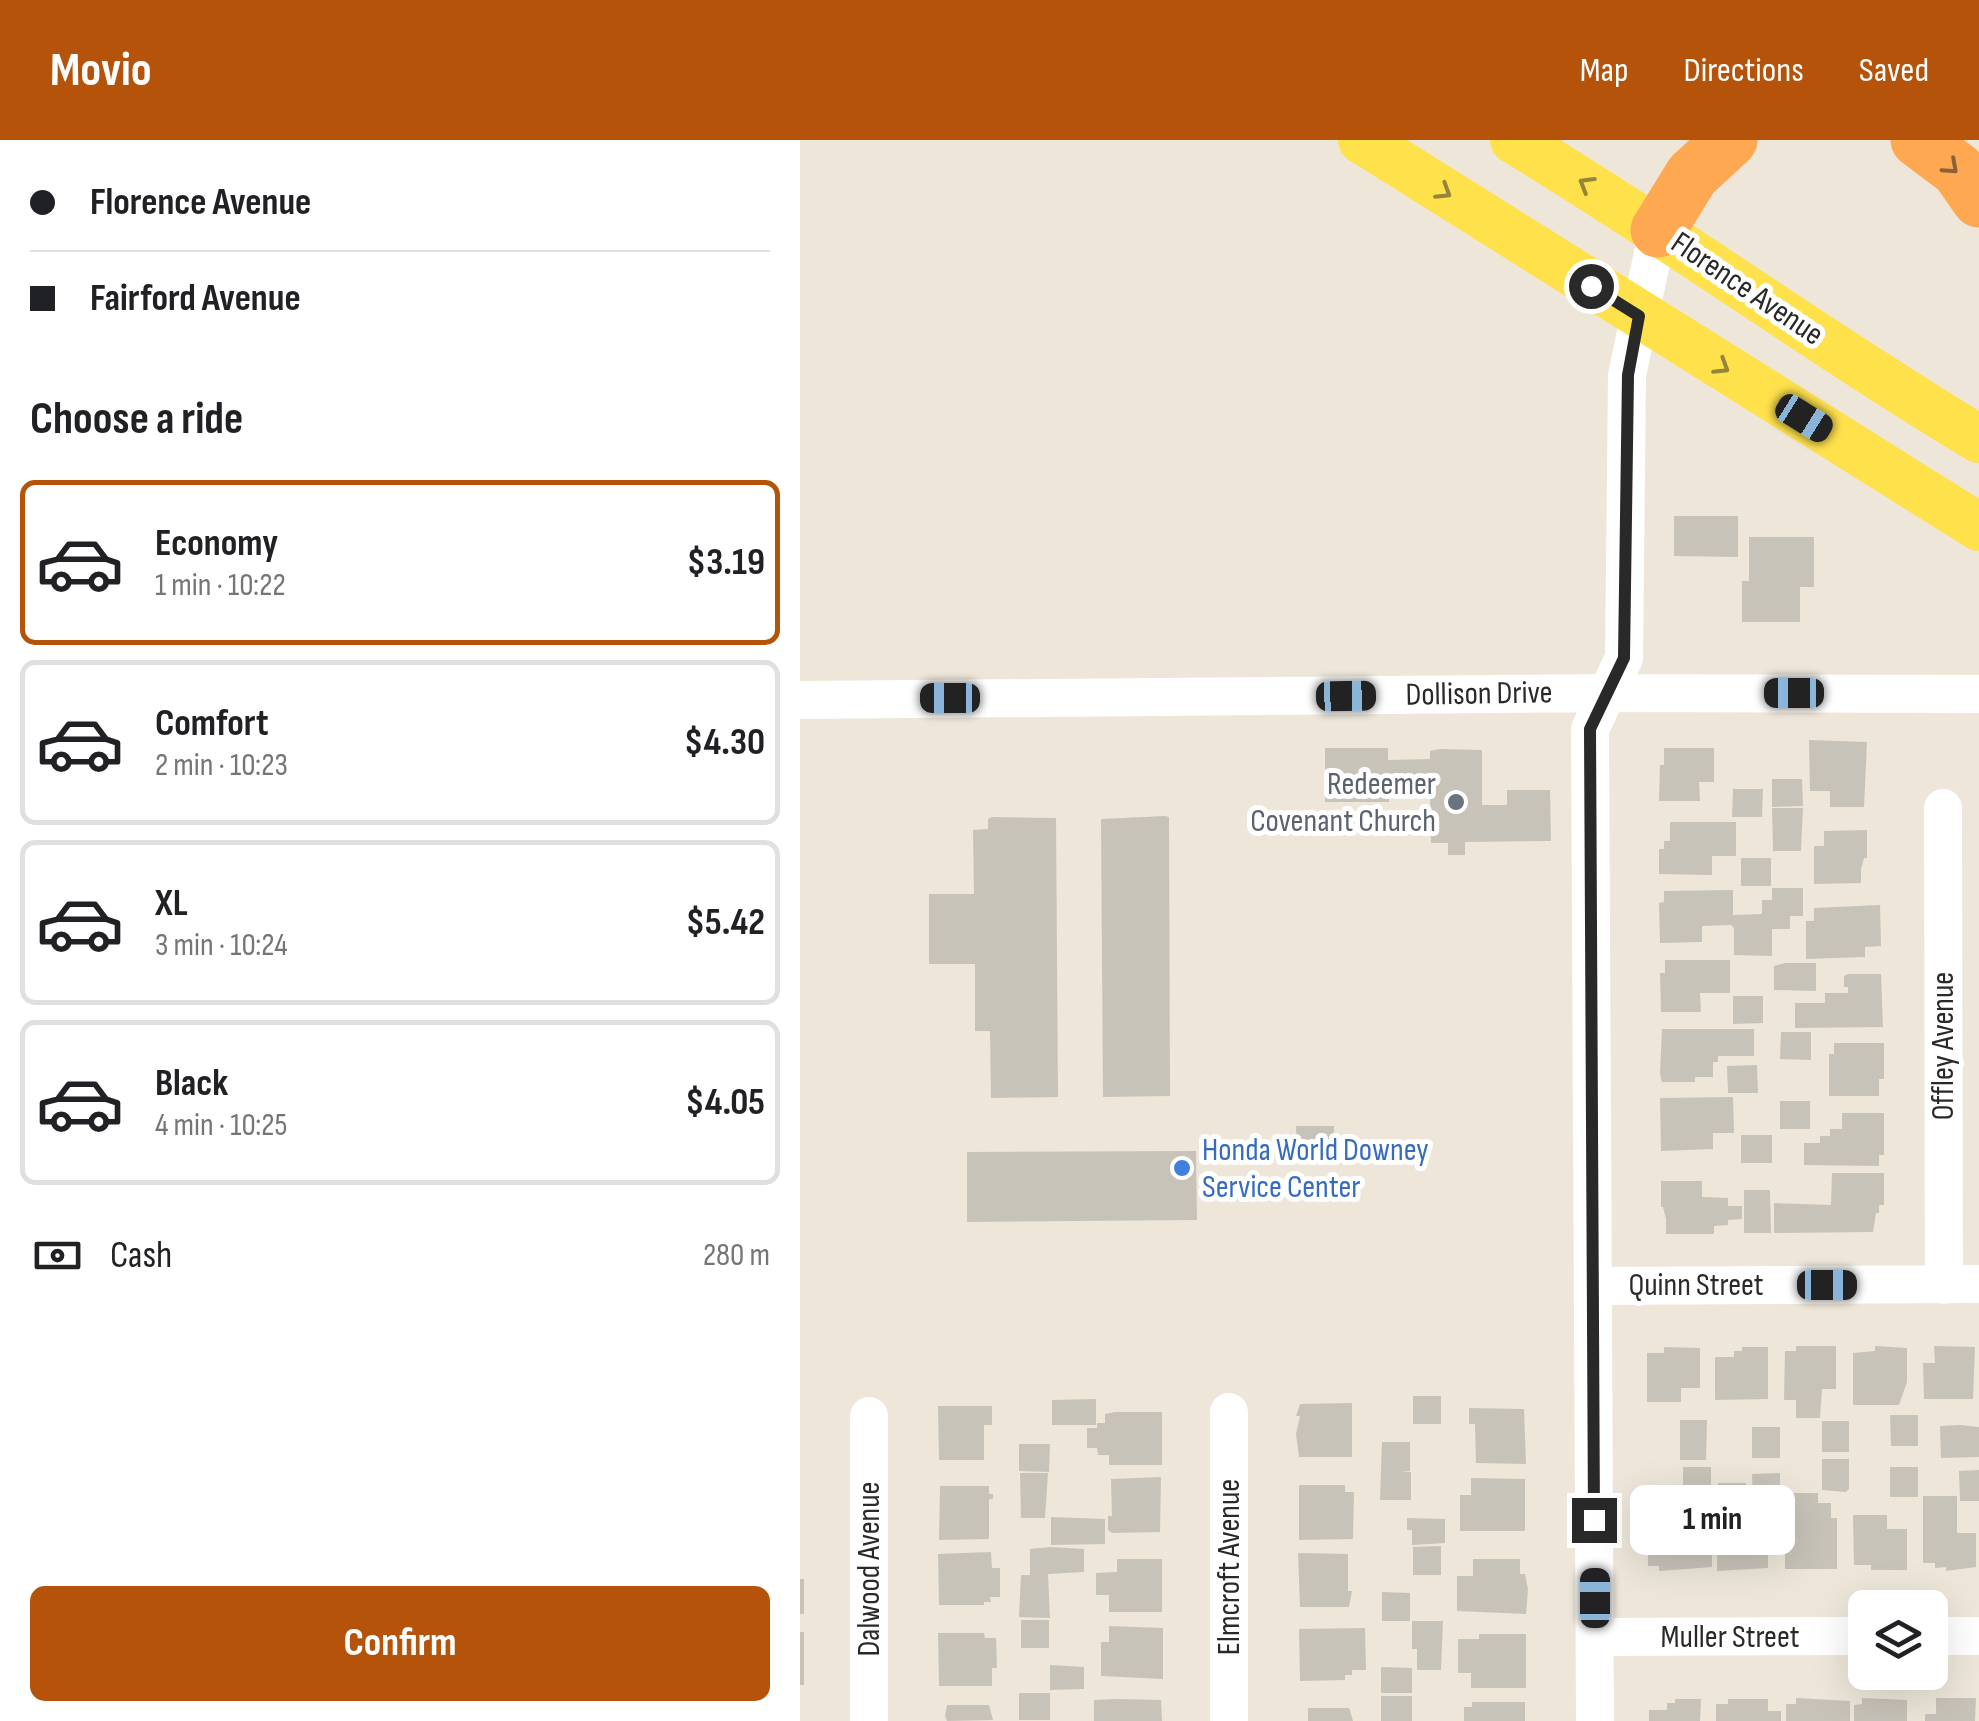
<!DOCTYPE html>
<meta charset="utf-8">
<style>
:root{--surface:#fff;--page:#f2f2f2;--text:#202124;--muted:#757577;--line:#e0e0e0;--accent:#b45309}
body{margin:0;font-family:"Sofia Sans Condensed",sans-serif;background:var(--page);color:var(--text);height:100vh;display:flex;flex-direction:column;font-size:38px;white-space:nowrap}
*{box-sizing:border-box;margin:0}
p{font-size:32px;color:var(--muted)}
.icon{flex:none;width:55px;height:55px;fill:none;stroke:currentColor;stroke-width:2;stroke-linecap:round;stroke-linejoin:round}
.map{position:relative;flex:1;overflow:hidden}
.panel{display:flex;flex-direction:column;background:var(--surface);width:800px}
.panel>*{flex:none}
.banner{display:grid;align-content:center;height:220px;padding:0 30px;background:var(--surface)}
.fabs{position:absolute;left:1048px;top:1450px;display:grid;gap:20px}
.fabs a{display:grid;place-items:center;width:100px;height:100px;border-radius:15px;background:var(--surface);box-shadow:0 10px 40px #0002;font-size:50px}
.end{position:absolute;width:45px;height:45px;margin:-22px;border:12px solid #292929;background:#fff;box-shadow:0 0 0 5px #fff}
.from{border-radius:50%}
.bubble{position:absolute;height:70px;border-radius:15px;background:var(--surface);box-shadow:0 10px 40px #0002;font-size:32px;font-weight:700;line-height:70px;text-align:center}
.car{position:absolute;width:30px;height:60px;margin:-30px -15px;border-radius:12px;box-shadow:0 0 8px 2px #0007;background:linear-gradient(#222 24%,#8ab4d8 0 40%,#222 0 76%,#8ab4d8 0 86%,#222 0)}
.banner b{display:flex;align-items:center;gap:35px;height:95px;font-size:38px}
.banner b+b{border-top:2px solid var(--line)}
.banner i{width:25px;height:25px;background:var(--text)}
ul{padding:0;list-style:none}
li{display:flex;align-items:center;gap:30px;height:165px;margin:0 20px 15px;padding:0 10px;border:5px solid var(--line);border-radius:15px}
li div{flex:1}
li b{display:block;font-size:38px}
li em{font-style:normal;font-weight:700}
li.active{border-color:var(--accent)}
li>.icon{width:90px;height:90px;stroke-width:1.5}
h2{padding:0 30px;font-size:45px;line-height:120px}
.pay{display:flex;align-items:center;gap:25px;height:110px;padding:0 30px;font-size:38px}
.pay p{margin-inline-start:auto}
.cta{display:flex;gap:20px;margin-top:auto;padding:20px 30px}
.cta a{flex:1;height:115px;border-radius:15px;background:var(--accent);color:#fff;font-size:40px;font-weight:700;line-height:115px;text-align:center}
header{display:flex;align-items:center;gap:60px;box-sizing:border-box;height:140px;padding:0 50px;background:var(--accent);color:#fff}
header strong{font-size:48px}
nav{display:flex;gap:55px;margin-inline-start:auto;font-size:35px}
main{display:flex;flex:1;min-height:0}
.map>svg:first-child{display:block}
</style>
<header>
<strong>Movio</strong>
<nav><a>Map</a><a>Directions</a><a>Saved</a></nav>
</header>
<main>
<section class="panel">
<div class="banner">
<b><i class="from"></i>Florence Avenue</b>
<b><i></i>Fairford Avenue</b>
</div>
<h2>Choose a ride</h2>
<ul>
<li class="active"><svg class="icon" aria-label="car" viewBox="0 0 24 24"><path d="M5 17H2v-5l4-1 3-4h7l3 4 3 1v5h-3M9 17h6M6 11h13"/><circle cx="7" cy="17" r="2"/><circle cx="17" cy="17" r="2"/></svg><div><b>Economy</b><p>1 min · 10:22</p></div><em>$3.19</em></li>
<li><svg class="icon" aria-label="car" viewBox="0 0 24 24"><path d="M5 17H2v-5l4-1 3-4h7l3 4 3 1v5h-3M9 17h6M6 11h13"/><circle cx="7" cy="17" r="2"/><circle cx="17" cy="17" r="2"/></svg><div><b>Comfort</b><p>2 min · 10:23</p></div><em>$4.30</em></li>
<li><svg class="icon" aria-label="car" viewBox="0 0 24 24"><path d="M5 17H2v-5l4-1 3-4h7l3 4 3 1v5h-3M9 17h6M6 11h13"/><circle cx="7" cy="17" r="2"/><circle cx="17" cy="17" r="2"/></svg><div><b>XL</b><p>3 min · 10:24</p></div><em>$5.42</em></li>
<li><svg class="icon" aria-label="car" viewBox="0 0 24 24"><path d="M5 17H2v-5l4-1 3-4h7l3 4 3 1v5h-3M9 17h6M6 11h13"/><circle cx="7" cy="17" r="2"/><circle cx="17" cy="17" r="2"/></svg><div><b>Black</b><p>4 min · 10:25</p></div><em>$4.05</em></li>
</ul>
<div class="pay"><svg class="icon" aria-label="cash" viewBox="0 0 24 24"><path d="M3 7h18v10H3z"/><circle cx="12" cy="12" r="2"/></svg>Cash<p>280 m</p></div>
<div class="cta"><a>Confirm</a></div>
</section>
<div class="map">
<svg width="1179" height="1581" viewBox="0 0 1179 1581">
<rect width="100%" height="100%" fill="#ede6d9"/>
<path fill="#c8c3b9" d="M874 376H938V417L874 416Z
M949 397H1014V447H1000V482H942V441H949Z
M1009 600 1067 602 1064 667H1030V651H1010Z
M525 608H588V620L630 619V611L640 609 682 610V665H707V650H750L751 701 665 702V715H648V703H631L630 656 589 657V662H525Z
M864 608H914V642H899L900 661H859L860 625H864Z
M972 639H1002L1003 666 972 667Z
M933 649H963L962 677H932Z
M972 668H1003L1001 711H973Z
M365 676 369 677 370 956 303 957 301 679Z
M192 677 256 678 258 957 191 958 190 891H175V824H129V754H174L173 690 188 689V679Z
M870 682H936V716H912V735L859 734V709H864V701H870Z
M1067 690V718H1064L1061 729V743L1014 744V706H1024V691Z
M941 718H971V746H941Z
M972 748H1003V776H990V789H972V816L934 815V788L931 785 902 786V802L860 803 859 763 864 762V751L933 750V775L962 774V760H972Z
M1080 765 1081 806 1065 807V817L1006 819V781H1014V768Z
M865 820H930V853H900L901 872H861L860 833H865Z
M985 823H1016V851L974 850V826Z
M1048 834H1081L1083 887 995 888V863H1025V853H1048V847H1044V836Z
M933 856H963V883L933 884Z
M862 889H954V916H918V922H913V937H895V942H862L860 934Z
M981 892H1011V920L980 919Z
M1034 903H1084V939H1079V956H1029V914H1034Z
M957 925 958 953H928L927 926Z
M933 957 934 993H913V1009L861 1011 860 958Z
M980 961H1010V989H980Z
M1042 973H1084V1015H1079V1026L1004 1025V1003H1020V996H1030V989H1042Z
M496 986H534V1021L497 1022Z
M941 995H972V1023H941Z
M396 1011 397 1080 167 1082V1012Z
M1032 1033H1084V1065H1079V1073H1076L1073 1092 974 1093V1063L1031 1065Z
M861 1041H902V1057L928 1058V1066H942V1079L928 1080V1085L914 1086V1094H866V1079L863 1067H861Z
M944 1050H970L971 1093H944Z
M996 1206H1036V1249H1022L1020 1278H996V1260H984L985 1211H996Z
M1075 1206 1107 1208V1242L1099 1265H1053V1213L1075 1211Z
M1134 1206 1175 1207 1173 1259H1124L1123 1223H1135Z
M864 1207 900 1208V1248H881V1262H847V1213H864Z
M942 1207H968V1259L915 1260V1217H934V1211H942Z
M613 1256H641V1284H613Z
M296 1259V1285H252V1260Z
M552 1263V1317H499L496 1294 500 1276H496L500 1264Z
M138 1266H192V1285H184V1320H139Z
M669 1268 724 1269 726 1324 676 1323 675 1284H669Z
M315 1272H362V1325H309V1315H298L297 1308H287V1288H297V1283H305V1274Z
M1090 1275H1118V1306H1091Z
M880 1280H907L906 1320H880Z
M1022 1281H1049V1312H1022Z
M1160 1285 1179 1287V1317L1141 1318 1140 1286Z
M952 1287H980V1318H952Z
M582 1302H610V1331L600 1332H611V1360H580Z
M219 1304H250L249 1332 219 1331Z
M1022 1319H1049V1349L1046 1352 1022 1350Z
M883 1327H911V1357H883Z
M1090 1327H1118V1357H1090Z
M1179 1330V1361H1160L1159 1331Z
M220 1333H248L245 1378H221Z
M980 1333V1363H953L952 1334Z
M361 1337 360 1392 312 1393 308 1390V1376H312L311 1339Z
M671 1338 725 1339V1391H660V1355H671Z
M918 1343H946L949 1395H968V1428L917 1431Z
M499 1345H545V1352H554L553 1399 499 1400Z
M140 1346H189V1354H193V1359H189V1399L139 1400Z
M985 1353H1018V1363H1031V1378H1037V1429H985Z
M1123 1356H1157V1393H1176V1427L1146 1431V1427L1135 1428V1423H1123Z
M1053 1375H1087V1389H1107V1430H1071V1425H1054Z
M251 1377 305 1379V1404L251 1405Z
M884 1377V1389H900L901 1403H912V1427L859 1431V1426H848V1378Z
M607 1378 645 1379V1403L612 1405V1390H607Z
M641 1406V1435H613V1407Z
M250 1407 284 1409V1432L248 1434 250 1478 219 1477 221 1435H230V1409Z
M191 1412 192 1428H200V1457H190L191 1462H184V1465H139L138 1414Z
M498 1413 548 1414V1451H552L549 1467H500Z
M317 1419H362V1472H309V1455H296V1433L317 1432Z
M673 1419H720V1434H725L728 1449 726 1474 657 1471V1436H673Z
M0 1439H4V1474H0Z
M582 1452 610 1453V1481H582Z
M221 1480H249V1508H221Z
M612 1481H643L641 1530H617V1509H612Z
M309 1486 363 1488V1539L301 1536V1502H309Z
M565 1488 566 1530H552V1535H545V1540L500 1541 499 1489Z
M0 1492H4V1545H0Z
M138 1493H184L185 1498H196L197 1528H192V1546H139Z
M679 1494H726V1548H671V1533H658V1499H679Z
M250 1525 284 1527V1549L250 1550Z
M581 1527 612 1528V1553H581Z
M219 1553H250V1580H219Z
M581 1556H612V1581H581Z
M996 1558 1050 1561V1581H986V1564H996Z
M1062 1558 1107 1560V1581H1054V1565L1062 1564Z
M1136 1558H1176L1175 1581H1125V1574H1136Z
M316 1559 361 1560 362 1581H294V1560Z
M875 1559H901L900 1581H849V1570H867V1563H875Z
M928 1559H968V1571H981V1581H916V1564H928Z
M672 1562H725V1581H664V1567H672Z
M147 1565H189L193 1580 147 1581 145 1576Z
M508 1568H549L553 1581H508Z"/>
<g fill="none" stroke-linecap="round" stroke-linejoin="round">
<path stroke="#fff" stroke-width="38" d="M0 560 807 553 1179 554
M1143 668 1144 1145
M793 1146 1179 1144
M429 1272V1581
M69 1276V1581
M1130 1496H1179
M795 1497 1065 1496
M795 1581 790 589 824 518 827 235 858 90"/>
<path stroke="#ffe14c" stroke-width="48" d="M562 0 1179 387
M714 0C872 95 1021 204 1179 299"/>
<path stroke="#ffa852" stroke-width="55" d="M1118 0 1158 30 1179 60
M858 90 892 35 930 0"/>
</g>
<defs><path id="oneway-chevron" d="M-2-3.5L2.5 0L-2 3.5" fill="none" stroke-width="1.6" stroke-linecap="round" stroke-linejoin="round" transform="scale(2.5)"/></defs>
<use stroke="#89623b" href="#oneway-chevron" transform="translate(1151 27) rotate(42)"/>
<g stroke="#94853a">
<use href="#oneway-chevron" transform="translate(786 44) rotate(-149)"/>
<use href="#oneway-chevron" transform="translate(644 52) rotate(32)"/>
<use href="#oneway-chevron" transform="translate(922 227) rotate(32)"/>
</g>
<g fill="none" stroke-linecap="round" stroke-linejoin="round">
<path stroke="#292929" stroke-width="12" d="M791 146 839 176 828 235 824 518 790 589 794 1380"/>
</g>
<circle fill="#6b7280" stroke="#fff" stroke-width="4" cx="656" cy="662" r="10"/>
<circle fill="#3f7fe0" stroke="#fff" stroke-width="4" cx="382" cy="1028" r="10"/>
<g text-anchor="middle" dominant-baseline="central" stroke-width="10" stroke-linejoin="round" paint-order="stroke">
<g font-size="32" fill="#292929" stroke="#fff">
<text transform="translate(947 149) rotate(34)">Florence Avenue</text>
<text transform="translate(679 554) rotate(-1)">Dollison Drive</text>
<text transform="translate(1143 906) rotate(-90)">Offley Avenue</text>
<text x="896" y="1145">Quinn Street</text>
<text transform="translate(429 1427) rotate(-90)">Elmcroft Avenue</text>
<text transform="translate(69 1429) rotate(-90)">Dalwood Avenue</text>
<text x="930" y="1497">Muller Street</text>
</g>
<g font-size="32" fill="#5b616d" stroke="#fff" text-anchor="end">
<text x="636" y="644">Redeemer<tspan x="636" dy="37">Covenant Church</tspan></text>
</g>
<g font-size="32" fill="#366cbe" stroke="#fff" text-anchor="start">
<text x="402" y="1010">Honda World Downey<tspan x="402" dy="37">Service Center</tspan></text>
</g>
</g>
</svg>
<div class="fabs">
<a><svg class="icon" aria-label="layers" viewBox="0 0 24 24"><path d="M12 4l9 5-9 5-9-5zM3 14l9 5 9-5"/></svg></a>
</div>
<i class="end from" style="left:791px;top:146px"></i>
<i class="end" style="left:794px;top:1380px"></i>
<div class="bubble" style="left:830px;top:1345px;width:165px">1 min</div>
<i class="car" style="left:1004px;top:278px;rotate:122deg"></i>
<i class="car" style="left:994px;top:553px;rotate:270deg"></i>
<i class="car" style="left:546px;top:556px;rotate:89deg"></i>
<i class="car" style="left:150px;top:558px;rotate:270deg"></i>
<i class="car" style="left:1027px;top:1145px;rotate:90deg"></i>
<i class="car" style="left:795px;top:1458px;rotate:0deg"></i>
</div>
</main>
